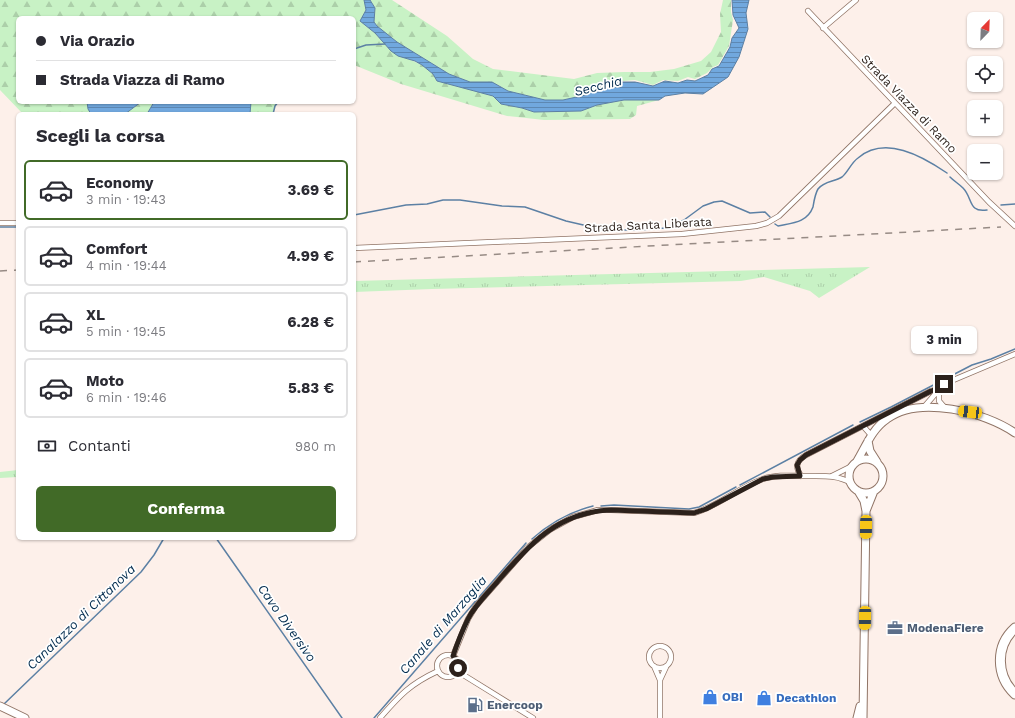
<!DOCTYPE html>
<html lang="it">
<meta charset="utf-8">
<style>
:root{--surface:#fff;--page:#f2f2f3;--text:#2b2b33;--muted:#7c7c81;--line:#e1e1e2;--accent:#416a27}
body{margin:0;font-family:"Work Sans",sans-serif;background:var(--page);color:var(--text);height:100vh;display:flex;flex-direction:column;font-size:15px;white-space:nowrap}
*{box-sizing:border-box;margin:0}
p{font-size:13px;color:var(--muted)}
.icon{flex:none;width:22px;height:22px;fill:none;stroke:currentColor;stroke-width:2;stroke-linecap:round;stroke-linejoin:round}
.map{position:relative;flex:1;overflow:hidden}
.panel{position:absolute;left:16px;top:112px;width:340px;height:428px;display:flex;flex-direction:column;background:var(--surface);border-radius:6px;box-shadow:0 1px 3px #0004}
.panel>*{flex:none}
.hud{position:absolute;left:16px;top:16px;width:340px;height:88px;border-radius:6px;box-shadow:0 1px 3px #0004;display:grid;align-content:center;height:88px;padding:0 20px;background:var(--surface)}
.needle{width:26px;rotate:23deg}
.controls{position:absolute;left:967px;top:12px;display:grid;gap:8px}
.controls a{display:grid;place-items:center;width:36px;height:36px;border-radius:6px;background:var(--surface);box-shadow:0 1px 3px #0004;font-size:20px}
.end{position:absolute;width:18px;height:18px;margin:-9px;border:5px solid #2c211b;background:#fff;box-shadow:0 0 0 2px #fff}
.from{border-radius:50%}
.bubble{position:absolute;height:28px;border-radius:6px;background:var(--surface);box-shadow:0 1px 3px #0004;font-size:13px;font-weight:700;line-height:28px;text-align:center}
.car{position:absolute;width:12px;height:24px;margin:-12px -6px;border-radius:5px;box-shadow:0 0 3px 1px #0007;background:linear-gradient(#f5c518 24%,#345 0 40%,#f5c518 0 76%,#345 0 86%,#f5c518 0)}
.hud b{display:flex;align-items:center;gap:14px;height:38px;font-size:15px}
.hud b+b{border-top:1px solid var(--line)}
.hud i{width:10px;height:10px;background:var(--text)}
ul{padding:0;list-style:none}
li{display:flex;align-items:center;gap:12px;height:60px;margin:0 8px 6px;padding:0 12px;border:2px solid var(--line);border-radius:6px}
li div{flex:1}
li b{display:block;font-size:15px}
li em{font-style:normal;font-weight:700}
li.current{border-color:var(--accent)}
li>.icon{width:36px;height:36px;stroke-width:1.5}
h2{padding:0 20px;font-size:18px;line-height:48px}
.pay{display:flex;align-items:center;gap:10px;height:44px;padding:0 20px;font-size:15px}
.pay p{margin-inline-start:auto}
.cta{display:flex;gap:8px;margin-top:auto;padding:8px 20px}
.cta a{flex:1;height:46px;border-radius:6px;background:var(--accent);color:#fff;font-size:16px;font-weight:700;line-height:46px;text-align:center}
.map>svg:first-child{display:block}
</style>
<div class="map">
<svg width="1015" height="718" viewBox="0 0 1015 718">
<defs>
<pattern id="grass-tufts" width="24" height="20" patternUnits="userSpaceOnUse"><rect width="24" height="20" fill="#c8f2c5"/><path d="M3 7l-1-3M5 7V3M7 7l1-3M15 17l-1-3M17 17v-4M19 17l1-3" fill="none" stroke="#accfa9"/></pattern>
<pattern id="forest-firs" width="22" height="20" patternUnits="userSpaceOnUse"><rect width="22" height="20" fill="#c8f2c5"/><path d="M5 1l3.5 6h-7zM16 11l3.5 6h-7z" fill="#accfa9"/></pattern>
<pattern id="water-rules" width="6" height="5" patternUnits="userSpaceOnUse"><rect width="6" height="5" fill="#71a8de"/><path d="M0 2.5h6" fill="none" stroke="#5d88b3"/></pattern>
</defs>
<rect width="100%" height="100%" fill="#fdf0ea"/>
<path fill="url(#grass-tufts)" d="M870 267 819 298 810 291 764 277 741 281 432 289 354 292V281Z
M18 470V477L0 478V472Z"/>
<path fill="url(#forest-firs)" d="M0 0H364L366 10 360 21 375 33 391 51 422 65 433 74 437 81 494 96 501 104 522 108 534 112 581 111 596 105 624 100H659L637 106 636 115 630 119 544 120 507 116 401 84 354 65V18H18V102H87L91 114H23L0 90Z
M370 0H392L447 36 473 59 493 69 574 79 597 73 624 72H650L674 69 701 61 711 52 721 32 720 14 723 0H731V12L733 20 729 46 718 65 713 67 707 73 695 79 688 77 678 81 663 80 653 85 635 80 612 82 586 95 563 100H545L508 91 498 85 481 82H470L449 74 397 42 377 26 374 22 375 8Z
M141 102H154L147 114H125Z
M251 102H280L275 106 273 114H250Z"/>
<path fill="url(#water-rules)" stroke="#5c80a4" d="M364 0H370L375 8 374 22 377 26 397 42 449 74 470 82H492L508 91 545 100H563L572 98 586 95 612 82H635L653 86 665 81 678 83 687 80 695 81 708 75 712 69 719 66 730 47 732 38 739 28 733 15 732 0H749L746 13 748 29 739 57 728 77 703 94 685 93 665 96 659 100H624L597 105 581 111 534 112 522 108 501 104 493 96 437 81 433 74 422 65 415 61 398 56 391 51 375 33 360 21 366 10Z
M87 102H141L125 114H91L88 109Z
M154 102H251L250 114H147Z"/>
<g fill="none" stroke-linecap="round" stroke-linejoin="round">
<path stroke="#5c80a4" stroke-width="1.5" d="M354 49 366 45 385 44
M273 114 275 106 278 102
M950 177C954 181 959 184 963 188 973 198 968 213 987 210
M1001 205 1015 204
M354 215 406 205 427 204 443 200H460L502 206 525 207 566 221 592 227 614 230H639L665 228 675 225 684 220 703 206 714 202 722 201 750 213 765 212 770 217
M775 224 778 226C792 223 807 223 813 207 814 201 815 194 818 189 824 181 834 182 842 177 848 172 851 163 858 158 885 135 922 156 947 173
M0 227H18
M860 422 891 407 972 365 991 359 1015 349
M740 485 853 425
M601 506 614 505 689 509 699 507 736 487
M216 538 342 718
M532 539C550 523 569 512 593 506
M4 704 141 572 154 555 164 538
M374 718 526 543"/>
<defs>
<path id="street" d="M808 11 989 202 1015 226
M823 28 856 0
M0 223H18
M354 248 682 234 756 226 767 223 779 216 895 103
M939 392V401L945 408
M924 407 944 384 1015 354
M863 426 871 435
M801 476C795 467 796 461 806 455L931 391 940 388
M832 476 852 466
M649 657a11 11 0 1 1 22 0a11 11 0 1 1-22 0Z
M437 666a11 11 0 1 1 22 0a11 11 0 1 1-22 0Z
M453 656 468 619 476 606 527 548 551 529 573 517 598 510H611L694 513C719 506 739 487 763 479 777 474 794 476 809 476 824 476 838 475 851 483
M654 666 660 680 666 667
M457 671 533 718
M380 718C400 695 410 684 438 671
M660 718V680"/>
<path id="secondary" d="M868 441 870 451 877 462
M849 476a17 17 0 1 1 34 0a17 17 0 1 1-34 0Z
M857 461C866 446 872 429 887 419 919 395 985 412 1015 433
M858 491 864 501 866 511
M857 718 860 706
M863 718 866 511 874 491"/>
<path id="primary" d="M0 706 25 718"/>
<path id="highway" d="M1015 628C995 646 996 676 1015 694"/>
</defs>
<use href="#street" stroke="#907466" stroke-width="6"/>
<use href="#secondary" stroke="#907466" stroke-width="9"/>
<use href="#primary" stroke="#907466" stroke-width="9"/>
<use href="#highway" stroke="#907466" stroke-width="11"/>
<use href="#street" stroke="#fff" stroke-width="4.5"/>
<use href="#secondary" stroke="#fff" stroke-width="7"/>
<use href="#primary" stroke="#fff" stroke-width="7"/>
<use href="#highway" stroke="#fff" stroke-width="9"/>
<path stroke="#978b85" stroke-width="1.5" stroke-dasharray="7 7" stroke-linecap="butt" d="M354 262 1001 227
M0 271 18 270"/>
</g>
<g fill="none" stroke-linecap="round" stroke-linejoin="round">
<path stroke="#2c211b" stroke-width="5" d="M458 668V661L453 656C457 644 462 631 468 619 475 605 488 593 498 581 531 543 558 512 611 510L694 513 706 509 763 479 773 477 800 476 797 465 800 460 806 455 931 391 940 388 944 384"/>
</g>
<defs>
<symbol id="office-bare" viewBox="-9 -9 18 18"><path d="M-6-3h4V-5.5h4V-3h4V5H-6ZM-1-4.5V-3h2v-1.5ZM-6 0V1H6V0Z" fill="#5c6f8a" stroke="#fff" stroke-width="2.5" paint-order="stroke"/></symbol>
<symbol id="shop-bare" viewBox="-9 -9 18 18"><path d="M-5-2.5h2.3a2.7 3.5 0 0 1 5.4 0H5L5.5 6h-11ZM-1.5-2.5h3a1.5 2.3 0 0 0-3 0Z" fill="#3f7fe0" stroke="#fff" stroke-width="2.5" paint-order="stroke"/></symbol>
<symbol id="fuel-bare" viewBox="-9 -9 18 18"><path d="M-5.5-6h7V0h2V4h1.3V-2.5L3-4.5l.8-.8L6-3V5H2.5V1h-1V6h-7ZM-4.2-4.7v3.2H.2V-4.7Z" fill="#5c6f8a" stroke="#fff" stroke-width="2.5" paint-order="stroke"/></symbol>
</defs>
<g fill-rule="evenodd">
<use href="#office-bare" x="884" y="617" width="22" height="22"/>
<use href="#shop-bare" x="699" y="686" width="22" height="22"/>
<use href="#shop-bare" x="753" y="687" width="22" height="22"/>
<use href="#fuel-bare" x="464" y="694" width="22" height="22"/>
</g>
<g text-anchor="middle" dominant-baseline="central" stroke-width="3.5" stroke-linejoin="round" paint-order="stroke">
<g font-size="12" fill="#2c211b" stroke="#fff">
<text transform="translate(909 104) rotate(46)">Strada Viazza di Ramo</text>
<text transform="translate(648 225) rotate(-3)">Strada Santa Liberata</text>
</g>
<g font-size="12" font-weight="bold" fill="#4e5e75" stroke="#fff" text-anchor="start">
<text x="907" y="628">ModenaFiere</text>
<text x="487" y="705">Enercoop</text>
</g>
<g font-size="12" font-weight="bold" fill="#366cbe" stroke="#fff" text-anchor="start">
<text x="722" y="697">OBI</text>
<text x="776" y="698">Decathlon</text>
</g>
<g font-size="13" font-style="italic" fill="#022c4f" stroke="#fff">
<text transform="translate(598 86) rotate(-14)">Secchia</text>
<text transform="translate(81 617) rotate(-44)">Canalazzo di Cittanova</text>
<text transform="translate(287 623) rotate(55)">Cavo Diversivo</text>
<text transform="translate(443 625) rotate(-49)">Canale di Marzaglia</text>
</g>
</g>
</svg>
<div class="controls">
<a><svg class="needle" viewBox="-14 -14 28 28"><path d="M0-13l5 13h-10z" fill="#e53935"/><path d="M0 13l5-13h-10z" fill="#7c7c81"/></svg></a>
<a><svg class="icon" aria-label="locate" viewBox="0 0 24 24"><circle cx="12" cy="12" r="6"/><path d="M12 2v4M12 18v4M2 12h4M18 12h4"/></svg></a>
<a>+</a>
<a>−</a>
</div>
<i class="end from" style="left:458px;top:668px"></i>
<i class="end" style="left:944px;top:384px"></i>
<div class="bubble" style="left:911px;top:326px;width:66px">3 min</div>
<i class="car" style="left:970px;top:412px;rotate:277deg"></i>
<i class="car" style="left:866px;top:527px;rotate:181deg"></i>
<i class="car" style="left:865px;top:618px;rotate:181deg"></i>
<div class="hud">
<b><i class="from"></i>Via Orazio</b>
<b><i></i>Strada Viazza di Ramo</b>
</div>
<section class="panel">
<h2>Scegli la corsa</h2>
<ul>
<li class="current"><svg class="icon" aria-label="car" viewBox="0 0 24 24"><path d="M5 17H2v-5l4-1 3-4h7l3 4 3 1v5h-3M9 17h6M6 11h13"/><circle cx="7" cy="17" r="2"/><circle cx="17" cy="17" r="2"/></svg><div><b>Economy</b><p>3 min · 19:43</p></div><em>3.69 €</em></li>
<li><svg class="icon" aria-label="car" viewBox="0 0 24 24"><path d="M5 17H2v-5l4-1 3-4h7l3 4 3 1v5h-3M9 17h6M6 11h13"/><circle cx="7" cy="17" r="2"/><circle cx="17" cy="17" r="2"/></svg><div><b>Comfort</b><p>4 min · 19:44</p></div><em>4.99 €</em></li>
<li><svg class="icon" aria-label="car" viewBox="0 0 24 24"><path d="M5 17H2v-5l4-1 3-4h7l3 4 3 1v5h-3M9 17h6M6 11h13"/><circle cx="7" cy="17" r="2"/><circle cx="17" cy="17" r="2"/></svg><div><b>XL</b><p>5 min · 19:45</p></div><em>6.28 €</em></li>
<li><svg class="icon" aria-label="car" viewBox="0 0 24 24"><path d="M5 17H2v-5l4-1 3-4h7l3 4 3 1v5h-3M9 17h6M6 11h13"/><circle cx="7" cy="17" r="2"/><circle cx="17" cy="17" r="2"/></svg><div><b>Moto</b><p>6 min · 19:46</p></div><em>5.83 €</em></li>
</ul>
<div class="pay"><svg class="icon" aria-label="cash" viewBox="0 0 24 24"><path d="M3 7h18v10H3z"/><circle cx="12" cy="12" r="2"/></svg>Contanti<p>980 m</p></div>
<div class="cta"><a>Conferma</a></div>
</section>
</div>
